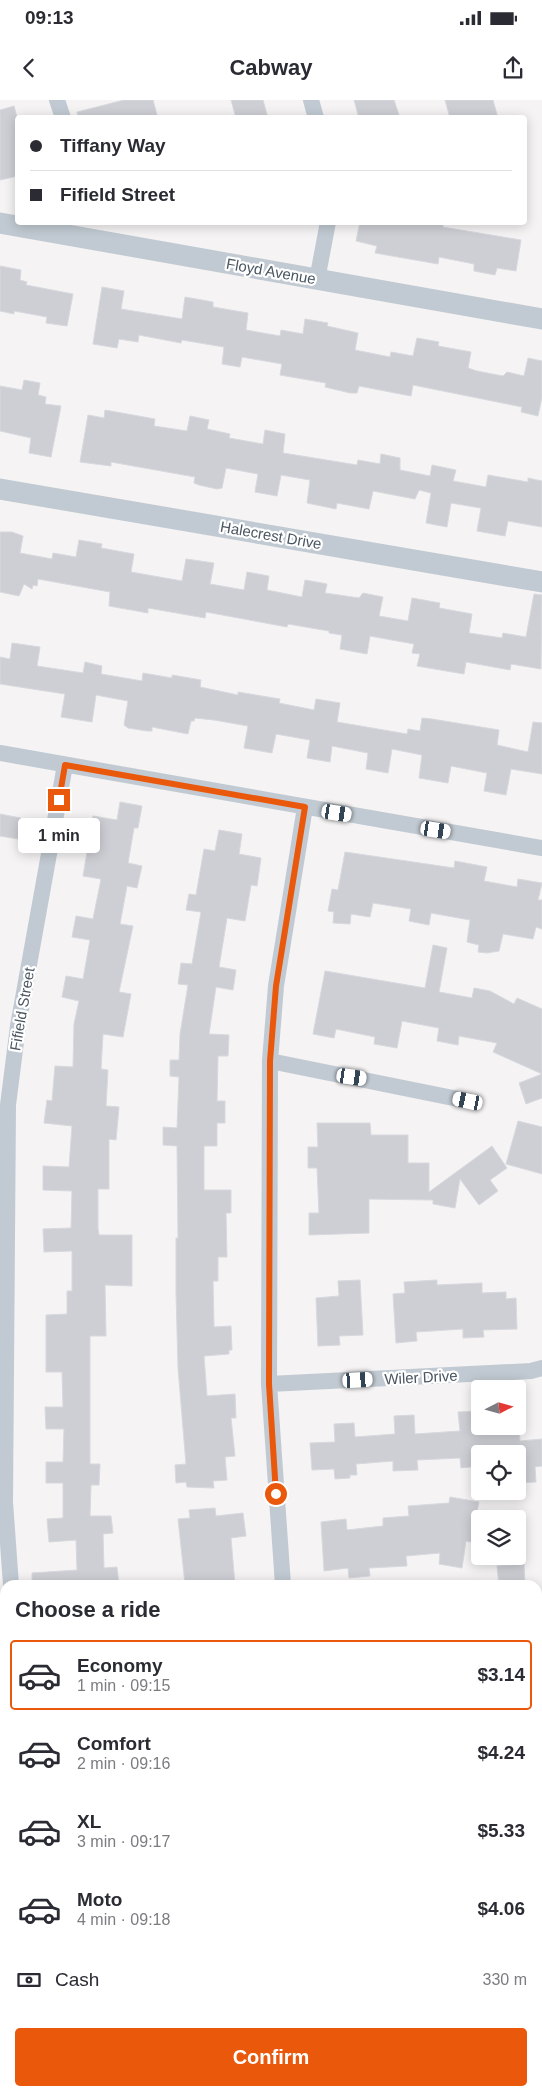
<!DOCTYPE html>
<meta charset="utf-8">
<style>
:root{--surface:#fff;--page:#f7f7f7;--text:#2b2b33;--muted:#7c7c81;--line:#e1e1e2;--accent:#ea580c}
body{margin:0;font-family:Helvetica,sans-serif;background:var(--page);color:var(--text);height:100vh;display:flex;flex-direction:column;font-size:19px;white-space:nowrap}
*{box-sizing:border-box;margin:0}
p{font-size:16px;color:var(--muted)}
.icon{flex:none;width:28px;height:28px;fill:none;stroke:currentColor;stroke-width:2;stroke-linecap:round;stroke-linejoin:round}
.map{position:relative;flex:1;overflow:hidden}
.sheet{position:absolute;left:0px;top:1480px;width:542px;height:516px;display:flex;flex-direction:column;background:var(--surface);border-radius:15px 15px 0 0;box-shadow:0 2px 12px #0003}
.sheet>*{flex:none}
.guide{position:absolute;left:15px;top:15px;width:512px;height:110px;border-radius:5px;box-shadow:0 2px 12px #0003;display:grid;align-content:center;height:110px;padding:0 15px;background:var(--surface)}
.needle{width:32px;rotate:84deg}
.buttons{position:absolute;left:471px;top:1280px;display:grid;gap:10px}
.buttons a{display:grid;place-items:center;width:55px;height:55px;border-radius:5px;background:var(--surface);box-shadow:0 2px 12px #0003;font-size:25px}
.end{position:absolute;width:22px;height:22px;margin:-11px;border:6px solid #ea580c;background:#fff;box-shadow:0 0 0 2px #fff}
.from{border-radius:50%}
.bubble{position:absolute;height:35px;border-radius:5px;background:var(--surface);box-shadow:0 2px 12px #0003;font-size:16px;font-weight:700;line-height:35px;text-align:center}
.car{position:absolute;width:15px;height:30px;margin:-15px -8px;border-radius:6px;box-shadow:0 0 4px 1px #0007;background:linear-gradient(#fff 24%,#345 0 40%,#fff 0 76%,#345 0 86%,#fff 0)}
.guide b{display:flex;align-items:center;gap:18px;height:48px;font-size:19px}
.guide b+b{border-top:1px solid var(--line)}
.guide i{width:12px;height:12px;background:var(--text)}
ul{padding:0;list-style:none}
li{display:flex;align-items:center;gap:15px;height:70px;margin:0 10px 8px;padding:0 5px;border:2px solid transparent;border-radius:5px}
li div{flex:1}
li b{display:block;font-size:19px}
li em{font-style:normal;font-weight:700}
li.on{border-color:var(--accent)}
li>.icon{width:45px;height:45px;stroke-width:1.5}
h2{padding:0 15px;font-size:22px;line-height:60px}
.pay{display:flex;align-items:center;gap:12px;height:55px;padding:0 15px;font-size:19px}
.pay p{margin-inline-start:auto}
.cta{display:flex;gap:10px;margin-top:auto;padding:10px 15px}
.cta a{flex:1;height:58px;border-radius:5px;background:var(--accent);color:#fff;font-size:20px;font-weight:700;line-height:58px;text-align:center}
.status{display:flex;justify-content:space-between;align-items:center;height:35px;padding:0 25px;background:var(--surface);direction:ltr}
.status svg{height:14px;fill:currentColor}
header{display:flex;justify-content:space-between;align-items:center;height:65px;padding:0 15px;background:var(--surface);font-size:22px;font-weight:700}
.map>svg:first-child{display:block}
</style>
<div class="status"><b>09:13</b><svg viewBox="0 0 49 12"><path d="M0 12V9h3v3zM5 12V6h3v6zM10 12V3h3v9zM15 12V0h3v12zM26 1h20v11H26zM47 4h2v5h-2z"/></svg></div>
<header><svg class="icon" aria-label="back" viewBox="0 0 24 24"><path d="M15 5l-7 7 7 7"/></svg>Cabway<svg class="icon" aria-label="share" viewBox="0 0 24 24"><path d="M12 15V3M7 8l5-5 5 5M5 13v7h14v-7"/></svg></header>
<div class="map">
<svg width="542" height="1996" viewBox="0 0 542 1996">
<rect width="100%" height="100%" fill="#f5f3f3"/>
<path fill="#cdcfd5" stroke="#d7d9de" d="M124 0H153L157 15 149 18H78L77 12Z
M231 0H263L268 18H236Z
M354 0H394L399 15 390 18H359Z
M445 0H493L498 18H450Z
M14 6 18 21V76L0 80V10Z
M360 122H443V127L521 140 516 171 497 168 495 175 474 171V164L439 157 438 164 375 153 377 146 356 141Z
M0 166 21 170 20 180 27 182 26 185 73 194 67 226 46 223 47 217 14 211V214L0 211Z
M102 187 124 191 121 209 182 219 185 197 213 202V207L248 213 246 230 280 236 281 230 303 234 305 219 328 223 327 226 358 233 355 250 390 257 391 252 413 256 417 238 439 242 438 246 471 252 468 268 477 271 503 276 507 272 524 276 528 258 542 261V297L538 316 521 312 522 307 413 285 411 296 359 286 357 293H350L325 287 326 283 280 275 282 264 242 257 240 267 222 264 224 247 182 240 181 243 139 235 138 242 119 239 117 248 93 244Z
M24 280 40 283 38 295 46 297 45 304 61 306 51 357 29 353 31 338 0 331V286L22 290Z
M105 310 155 319 154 326 187 331 190 316 209 320 207 329 230 334 229 338 263 344 265 330 285 334 283 353 357 365 358 360 380 364 381 354 400 358V370L430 376 432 365 456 370 453 381 486 387 488 375 528 382V378L542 381V427L508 421 505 436 477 431 481 408 451 403 447 427 426 423 431 393 419 390 415 399 373 391 369 409 337 403 336 409 307 403 310 380 281 375 277 396 255 392 258 374 226 368 222 388 217 389 199 385 194 383 195 377 111 362V366L80 362 88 315 104 318Z
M0 432H12L23 436 20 453 52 459 53 453 76 457 79 440 102 444 101 448 134 454 131 472 182 481 186 459 214 463 210 484 244 490 247 472 269 476 267 490 302 497 305 480 322 483 327 484 325 493 359 498 363 493 383 497 379 516 408 521 412 498 440 503 439 508 472 514 469 533 502 538 503 533 526 537 534 494 542 495 541 569 511 564 510 570 466 562 464 574 417 566 420 554 412 553 414 544 370 536 367 554 340 549 342 535 329 533V531L288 524 287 527 206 512 205 518 148 508V513L109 506 110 492 38 479 37 486 33 485 32 489 24 484 19 496 0 492Z
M12 543 40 547 37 566 83 573 85 562 102 566 101 574 142 581 143 573 172 578V575L201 580 200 587 238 595V592L280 599 279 603 314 610 316 599 340 603 337 622 407 634 408 629 420 631 422 618 432 619 499 630 497 645 528 652 533 622 542 623V674L511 669 506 695 484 691 487 673 451 666 448 683 419 678 422 655 392 649 388 673 366 669 368 653 332 646 330 662 307 658 310 640 276 634 272 653 244 648 248 626 214 620 195 618 194 621H191L188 634 152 627V631H147L128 628 124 625 128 601 96 595 92 622 61 617 65 594 0 584V557L10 559Z
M120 702 142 706 138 728H134L128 763 142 766 137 788 127 786 120 824 133 826 119 892 131 894 123 937 103 934 101 969 108 970 106 1006 119 1007 116 1040 109 1039V1089H98V1128L99 1135H132V1186L105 1185 106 1236H90V1364H100L99 1385H91L90 1416H111L113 1433 103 1434 104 1468 117 1467 119 1485H32V1473L77 1470 76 1440 49 1442 47 1419 63 1418V1383H46V1362H63L64 1329H46L45 1307H63L62 1272H46V1215L67 1214V1191H72V1151L44 1152 43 1129 71 1128 72 1091 43 1090V1066L69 1067 72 1026 44 1023 47 1000 52 1001 55 966 73 967 74 924 79 901 62 897 66 876 83 879 90 840 72 837 76 816 93 819 101 779 83 776 93 716 117 720Z
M0 714 21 718 18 739 0 736Z
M219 730 242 734 239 754 261 758 257 786 251 785 245 821 227 818 219 867 236 870 233 890 216 887 209 934 229 935 228 956H218L217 1001H225V1023H217V1046H204V1090H231V1113H226L227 1157H218V1181H213L214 1227 231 1226 232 1250H229V1254L204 1256 207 1296 235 1294 236 1318H231L235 1356 225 1357 227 1380 213 1381 214 1388 187 1387 186 1382 176 1383 175 1365 186 1364 178 1268 176 1192V1138H178L177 1046 163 1045V1027L177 1028 179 977 170 976V960H179L180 934 188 885 178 884 181 863 192 864 201 812 186 810 189 794 196 795 204 749 215 751Z
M345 752 454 768 455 761 487 767 484 781 517 787 518 779 542 783 538 800H542V829L536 827 533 839 503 834 499 851 487 853 478 852 479 845 467 842 470 820 431 813 429 825 409 821 411 809 373 803 370 817 351 814 350 824 333 823 334 812 328 811 332 789 338 790Z
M433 845 447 848 439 892 472 898 474 888 490 891 514 904 517 898 542 909V974L493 952 497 943 459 936 458 945 437 941 439 928 402 921 397 948 374 944 375 937 336 929 334 938 313 934 325 871 425 888Z
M542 974V998L526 1004 519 983Z
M518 1021 542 1027V1074L506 1064Z
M317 1023H370L371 1035H408V1063H429V1092L492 1046 507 1068 490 1080 498 1091 479 1105 460 1079 455 1108 433 1104V1100L369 1099V1133L309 1135V1113H319L317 1068H308V1047H318Z
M360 1180 363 1235 339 1236 340 1245 318 1246 316 1198 339 1196 338 1181Z
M437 1180V1185L482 1183V1193L506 1192V1199L516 1198 517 1229 483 1230 484 1237 463 1238V1229L416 1232 417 1241 396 1243 393 1194 405 1193 404 1182Z
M480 1311V1326H519L520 1341 542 1339V1366L535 1367 536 1382 518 1383V1354H480V1366L461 1368 460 1358 417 1360 418 1370 393 1371V1361L356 1364 357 1375H350V1378L335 1379 334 1369 312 1370 310 1343 335 1342 334 1324 354 1323 355 1337 395 1334 394 1316 414 1315 415 1334 460 1331 458 1312Z
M450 1397 479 1402 476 1416H480V1444L466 1441 462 1468 439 1464 440 1453 406 1456 407 1466 369 1468 370 1476 349 1478 348 1468 324 1471 321 1422 346 1419 347 1430 383 1426V1418L409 1416 408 1406 449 1403Z
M215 1408 216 1416 243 1413 246 1436 231 1438 235 1485 185 1484 178 1419 190 1418 189 1410Z
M524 1464 525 1485H499L497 1466Z"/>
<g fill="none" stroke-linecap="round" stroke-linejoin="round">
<path stroke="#c1cad2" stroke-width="16" d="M57 0 63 18
M311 0 316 18
M317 180 328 122
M0 653 542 748
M270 961 468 1001
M269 1284 531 1271 542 1268
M11 1485 5 1402 8 1005 18 926 65 665
M283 1485 269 1284 270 961 276 886 305 707
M0 1549H5"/>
<path stroke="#c1cad2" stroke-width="21" d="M0 123 542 219
M0 389 542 482
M0 1814H5
M538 1869 542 1865
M538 1917 542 1922"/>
</g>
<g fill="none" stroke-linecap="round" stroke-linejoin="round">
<path stroke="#ea580c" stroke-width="6" d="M59 700 65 665 305 707 276 886 270 961 269 1284 276 1394"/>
</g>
<g text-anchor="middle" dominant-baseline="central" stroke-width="4.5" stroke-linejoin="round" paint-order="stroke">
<g font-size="15" fill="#4a5661" stroke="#fff">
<text transform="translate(271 171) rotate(10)">Floyd Avenue</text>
<text transform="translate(271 435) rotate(10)">Halecrest Drive</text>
<text transform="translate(22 909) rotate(-80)">Fifield Street</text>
<text transform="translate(421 1277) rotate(-3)">Wiler Drive</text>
</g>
</g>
</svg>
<div class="buttons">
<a><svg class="needle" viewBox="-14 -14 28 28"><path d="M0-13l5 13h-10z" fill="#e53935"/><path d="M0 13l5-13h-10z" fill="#7c7c81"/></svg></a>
<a><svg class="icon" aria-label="locate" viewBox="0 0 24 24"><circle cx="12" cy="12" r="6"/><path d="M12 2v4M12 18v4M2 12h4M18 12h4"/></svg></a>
<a><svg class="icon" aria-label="layers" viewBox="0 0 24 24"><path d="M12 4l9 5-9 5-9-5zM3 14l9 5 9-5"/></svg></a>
</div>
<i class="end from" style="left:276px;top:1394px"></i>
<i class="end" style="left:59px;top:700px"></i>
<div class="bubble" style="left:18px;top:718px;width:82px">1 min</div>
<i class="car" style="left:337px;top:713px;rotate:99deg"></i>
<i class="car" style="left:436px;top:730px;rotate:99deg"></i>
<i class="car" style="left:352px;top:977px;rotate:98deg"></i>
<i class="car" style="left:468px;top:1001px;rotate:282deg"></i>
<i class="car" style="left:358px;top:1280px;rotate:87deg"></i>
<div class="guide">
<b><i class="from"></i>Tiffany Way</b>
<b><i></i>Fifield Street</b>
</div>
<section class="sheet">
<h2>Choose a ride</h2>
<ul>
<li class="on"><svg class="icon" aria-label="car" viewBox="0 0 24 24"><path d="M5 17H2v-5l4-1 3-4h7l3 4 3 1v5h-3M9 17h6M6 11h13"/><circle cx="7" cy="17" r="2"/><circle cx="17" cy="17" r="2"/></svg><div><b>Economy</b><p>1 min · 09:15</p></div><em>$3.14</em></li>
<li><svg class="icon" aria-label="car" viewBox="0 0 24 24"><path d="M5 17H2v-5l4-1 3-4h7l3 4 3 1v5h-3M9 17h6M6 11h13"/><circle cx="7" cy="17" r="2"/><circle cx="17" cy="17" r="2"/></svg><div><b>Comfort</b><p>2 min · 09:16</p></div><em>$4.24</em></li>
<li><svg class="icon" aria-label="car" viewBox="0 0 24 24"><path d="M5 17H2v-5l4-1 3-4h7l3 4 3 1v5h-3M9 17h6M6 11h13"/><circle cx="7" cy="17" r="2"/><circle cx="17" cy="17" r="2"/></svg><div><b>XL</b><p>3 min · 09:17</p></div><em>$5.33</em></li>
<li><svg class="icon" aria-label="car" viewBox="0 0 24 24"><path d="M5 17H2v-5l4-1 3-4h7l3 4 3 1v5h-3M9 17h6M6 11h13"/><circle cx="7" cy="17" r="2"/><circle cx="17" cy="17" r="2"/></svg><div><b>Moto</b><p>4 min · 09:18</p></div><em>$4.06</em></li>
</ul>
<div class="pay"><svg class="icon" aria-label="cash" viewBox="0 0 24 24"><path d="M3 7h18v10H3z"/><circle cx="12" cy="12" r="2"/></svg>Cash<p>330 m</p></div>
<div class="cta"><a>Confirm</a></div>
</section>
</div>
